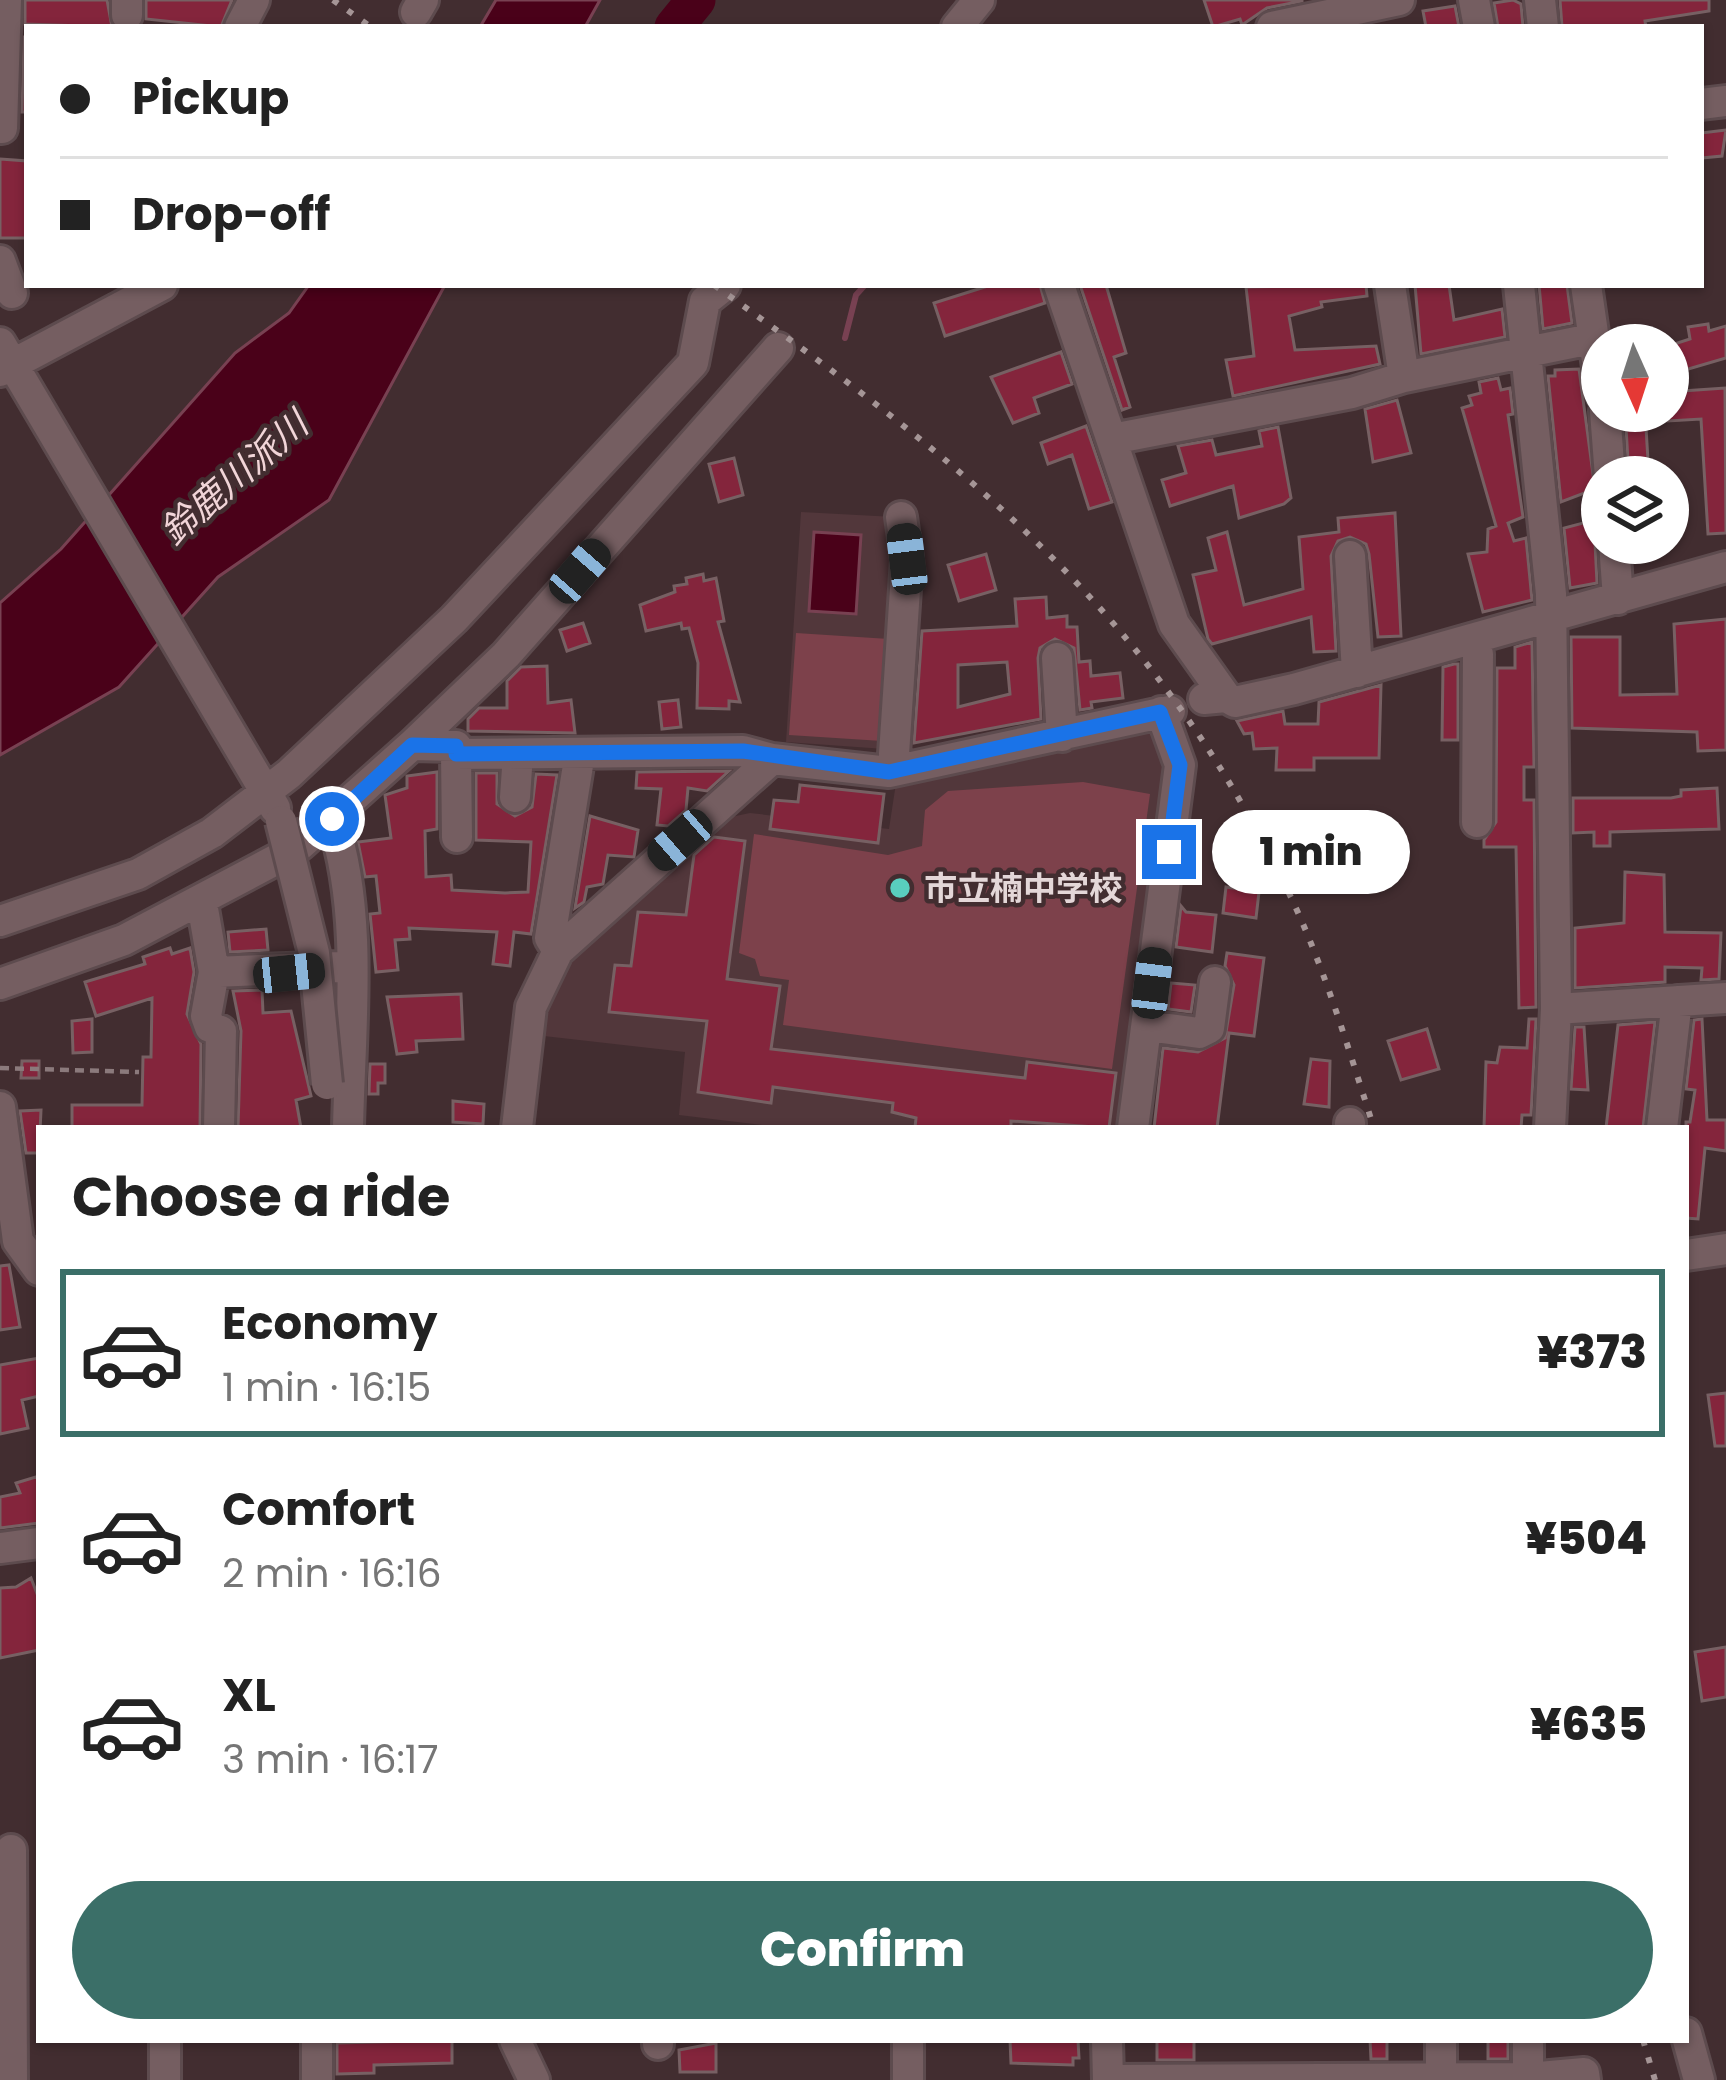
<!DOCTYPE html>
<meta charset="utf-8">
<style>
:root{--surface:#fff;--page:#f6f6f6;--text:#222;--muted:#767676;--line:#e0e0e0;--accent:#3b6f68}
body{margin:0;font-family:Poppins,"Noto Sans JP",sans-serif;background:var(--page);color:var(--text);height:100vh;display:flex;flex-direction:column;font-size:45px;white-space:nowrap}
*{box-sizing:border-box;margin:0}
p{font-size:39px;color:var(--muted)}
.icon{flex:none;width:66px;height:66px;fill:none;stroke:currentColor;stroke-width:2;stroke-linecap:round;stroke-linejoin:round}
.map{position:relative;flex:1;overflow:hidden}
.sheet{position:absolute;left:36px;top:1125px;width:1653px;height:918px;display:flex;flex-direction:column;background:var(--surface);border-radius:0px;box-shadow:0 3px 9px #0004}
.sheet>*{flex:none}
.top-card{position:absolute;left:24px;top:24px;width:1680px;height:264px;border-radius:0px;box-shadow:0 3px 9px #0004;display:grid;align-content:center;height:264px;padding:0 36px;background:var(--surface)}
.needle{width:78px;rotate:177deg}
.fabs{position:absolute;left:1581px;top:324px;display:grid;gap:24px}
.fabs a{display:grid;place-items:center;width:108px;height:108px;border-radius:50%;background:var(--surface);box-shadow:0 3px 9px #0004;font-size:60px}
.end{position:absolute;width:54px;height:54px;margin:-27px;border:15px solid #1a73e8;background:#fff;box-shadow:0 0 0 6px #fff}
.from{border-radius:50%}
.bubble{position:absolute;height:84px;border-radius:42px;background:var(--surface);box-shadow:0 3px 9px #0004;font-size:39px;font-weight:800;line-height:84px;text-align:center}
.car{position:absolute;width:36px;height:72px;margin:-36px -18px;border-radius:15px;box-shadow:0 0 9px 3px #0007;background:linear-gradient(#222 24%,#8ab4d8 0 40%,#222 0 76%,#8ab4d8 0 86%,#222 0)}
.top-card b{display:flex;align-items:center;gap:42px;height:114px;font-size:45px}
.top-card b+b{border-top:3px solid var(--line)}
.top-card i{width:30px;height:30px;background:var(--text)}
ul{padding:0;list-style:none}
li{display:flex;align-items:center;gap:36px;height:168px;margin:0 24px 18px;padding:0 12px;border:6px solid transparent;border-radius:0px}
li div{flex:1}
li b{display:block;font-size:45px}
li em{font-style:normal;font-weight:800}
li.current{border-color:var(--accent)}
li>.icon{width:108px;height:108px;stroke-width:1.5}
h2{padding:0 36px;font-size:54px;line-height:144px}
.button{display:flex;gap:24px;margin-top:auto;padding:24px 36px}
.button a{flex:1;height:138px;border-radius:72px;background:var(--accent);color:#fff;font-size:48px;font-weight:800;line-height:138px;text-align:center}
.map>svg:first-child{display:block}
</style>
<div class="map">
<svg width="1726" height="2080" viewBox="0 0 1726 2080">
<rect width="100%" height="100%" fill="#422d30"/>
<path fill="#52373b" d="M801 512 895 517 885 749 786 742Z
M1158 728 1171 771 1126 1128H786L679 1115 685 1052 535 1035 560 966 726 818 750 813 889 829 896 783Z"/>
<path fill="#7d414b" d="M796 633 889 639 882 741 789 735Z
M1083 782 1150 794 1112 1069 783 1025 789 980 760 976 755 959 739 953 754 834 888 855 922 846 925 810 948 791Z"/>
<path fill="#4a0119" stroke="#784152" stroke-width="3" d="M496 0H600L585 27H480Z
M309 285H445L329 500 218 577 119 687 0 755V603L61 549 235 353 289 313Z
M814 532 861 535 856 614 809 611Z"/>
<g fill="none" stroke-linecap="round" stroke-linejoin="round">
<path stroke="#784152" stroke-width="6" d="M845 338 856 295 865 285"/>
<path stroke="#4a0119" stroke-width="39" d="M674 27 696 0"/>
</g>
<path fill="#84253c" stroke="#776063" stroke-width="3" fill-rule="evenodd" d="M25 0H107L112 27 25 24Z
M146 0H232L221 27 146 19Z
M1204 0H1302V1L1267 8 1242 25 1240 19 1213 27Z
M1513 0 1521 4 1523 27H1498L1494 3Z
M1560 0H1709V11L1645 21 1646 27H1562Z
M1455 6 1459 27H1426L1423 11Z
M24 37H27V112H22Z
M1726 130 1722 156 1701 158V133Z
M0 159 27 161V238H0Z
M991 285H1040L1045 303 945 336 934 303Z
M1080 285H1106L1126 353 1114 357 1130 407 1122 410Z
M1366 285 1367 296 1321 302 1322 307 1289 316 1295 350 1376 346 1380 364 1233 396 1226 360 1254 356 1246 287Z
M1415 285H1449L1454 320 1502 309 1505 337 1421 354Z
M1539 285H1567L1572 323 1543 329Z
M1708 324 1709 331 1726 326V358L1668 375V346L1690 339 1688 327Z
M1061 352 1072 384 1034 398 1039 413 1013 423 991 377Z
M1579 369 1595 489 1561 502 1548 376H1555V370Z
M1498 378 1501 390 1510 388 1513 414 1508 415 1523 517 1508 523 1514 541 1526 538 1532 600 1483 612 1468 554 1487 552 1488 529 1496 526 1462 408 1472 405 1469 396 1481 393 1479 382Z
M1725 388 1726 533 1708 534 1701 419 1668 421V392Z
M1397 400 1411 453 1373 462 1365 409Z
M1625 411H1645L1649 477H1629Z
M1086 426 1112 502 1089 509 1072 455 1048 464 1041 443Z
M1278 427 1291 498 1284 504 1239 518 1233 486 1170 506 1162 480 1186 473 1178 446 1212 440 1216 455 1262 446 1259 431Z
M734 458 743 495 719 502 709 464Z
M1395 513 1401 636 1378 637 1369 554 1366 544 1350 537 1338 541 1331 556 1336 651 1314 652 1311 617 1212 644 1208 639 1193 575 1216 570 1208 538 1227 532 1244 605 1303 589 1299 537 1339 532 1338 518Z
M1602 518 1595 543 1597 583 1570 588 1564 528Z
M986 554 996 590 959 601 948 565Z
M703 574 704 581 716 578 724 621 718 622 740 702 729 701V709L697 708 698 663 689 628 682 629 681 623 646 631 640 605 675 592 674 586 687 584 686 578Z
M1046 597 1047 618 1067 616V627H1077L1079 662 1090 661 1091 676 1120 673 1123 698 1091 702 1092 708 1080 710 1074 648 1055 639 1040 648 1038 658 1041 719 914 743 922 631 1017 626 1015 599ZM1007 662 1010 694 958 707V665Z
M1726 619V750L1698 751 1697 732 1572 728 1571 637H1620V695L1677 694 1674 624Z
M583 623 590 643 567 651 560 630Z
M1532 642 1534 767H1524V800H1534L1536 1007 1519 1008 1516 847H1484V840L1496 822 1497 668H1515V647Z
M1454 664H1458V740H1442L1443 667Z
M547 666 548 703 571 700 575 733 468 731V719L479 708H507V681L521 667Z
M1381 685 1379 758H1314V770H1276L1277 748 1254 749 1252 733 1244 734 1237 721 1283 711 1285 724H1318L1319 702Z
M678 700 681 727 662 729 659 702Z
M729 771 707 791 688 788 686 810 668 826 657 825 661 789 636 788 637 772Z
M437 772V829L425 831 426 877 451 875 452 890 505 893 528 892 531 842 476 840V773H497V804L515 816 532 807 536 774 557 775 531 934 514 932 510 966 493 964 497 932 409 928 410 939 395 940 398 970 376 972 370 914 380 913 376 876 365 877 358 842 391 838 385 795 407 788V776Z
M800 785 884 794 878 843 770 829 774 800 798 802Z
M1717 788 1719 829 1610 832V846H1594V832L1573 833V798H1671L1681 796V790Z
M590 816 638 830 634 857 608 855 603 884 587 887 584 902 575 908Z
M714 837 745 841 727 979 780 986 771 1049 1025 1078 1027 1062 1116 1073 1109 1128 1011 1121V1128H915L916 1118 892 1112 893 1103 773 1087 771 1103 698 1092 707 1021 609 1012 615 965 631 966 638 912 686 915 694 855Z
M1625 872 1664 875 1665 932 1721 933 1719 979 1701 980 1702 968 1665 967V982L1575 988V928L1624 923Z
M1226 887 1259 892 1256 918 1223 913Z
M1181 906 1186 912 1216 915 1212 952 1176 947Z
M266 929 268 950 230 952 228 932Z
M170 948 172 954 190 948 194 972 187 1014 201 1044 200 1128H72V1105H142L143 1057H151L152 998 96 1016 85 982 145 964 143 957Z
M1227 953 1264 958 1254 1036 1229 1033 1217 1128H1154L1163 1048 1198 1052 1225 1038 1234 985 1225 966Z
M1171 983 1195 985 1191 1012 1168 1009Z
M262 990 263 1013 291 1011 311 1096 296 1100 301 1128H238L241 1031 233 991Z
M461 994 463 1039 416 1041 417 1052 397 1054 387 997Z
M92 1019V1052L73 1053 72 1021Z
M1529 1019H1536L1531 1115H1522L1521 1128H1484L1486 1062 1497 1063 1500 1047 1527 1048Z
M1702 1019 1707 1120H1726V1151L1705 1148 1698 1219 1686 1218V1122H1690L1695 1090 1686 1089 1694 1020Z
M1655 1022 1643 1128H1606L1618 1025Z
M1575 1027H1584L1588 1090 1571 1089Z
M1427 1029 1439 1069 1401 1080 1388 1041Z
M1311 1059 1330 1061 1329 1107 1304 1104Z
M22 1061H39V1078H21Z
M370 1064H385V1083H378V1094H369Z
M453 1101 484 1104 483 1124 453 1122Z
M41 1110 39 1153H26L20 1111Z
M9 1265 20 1327 0 1330V1266Z
M39 1358V1396L22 1400 28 1428 0 1434V1365Z
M1726 1393V1446H1715L1708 1395Z
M39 1476V1523L0 1528V1497L20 1493 16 1483Z
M31 1578 39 1599V1650L0 1658V1588L16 1587Z
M1726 1647V1697L1702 1701 1695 1652Z
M452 2040V2063L374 2065V2073L337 2074V2043Z
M1010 2040H1078L1079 2058H1073V2065L1011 2063Z
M1157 2040H1194V2060H1157Z
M1370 2040H1387V2059H1371Z
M1488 2040H1508V2059H1488Z
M716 2043V2072H680L679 2050Z"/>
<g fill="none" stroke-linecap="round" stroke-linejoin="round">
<defs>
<path id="minor" d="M1474 0 1479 27
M1540 0 1543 27
M416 12 423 0
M127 15V0
M240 27 254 0
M957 27 979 0
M1272 27 1399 0
M1701 104 1726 101
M2 128 6 0
M0 261 12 293
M1059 285 1174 624 1226 697
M1390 285 1404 377 1591 339
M1519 285 1551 594 1556 1009 1550 1128
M1586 285 1602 395
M0 343 275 808
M0 371 162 285
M1605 411 1610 477
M1112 439 1352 393 1404 377
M1614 543 1618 599
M1350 556 1357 672
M1473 640 1478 654 1477 822
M1057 658 1062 736
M1204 699 1226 697 1235 702 1294 689 1726 567
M412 745 506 655 778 348
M456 754 457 837
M899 769 894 754 907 559 901 517
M515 797 518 754
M332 819C364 914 350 1029 348 1128
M300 845 412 745 456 746V754L743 751 772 759 889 772 1170 711
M202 903 214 972 206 1016 210 1027 221 1031 219 1128
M0 921 138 874 212 833 289 774 454 619 693 363 705 301 725 285
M558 951 550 938 580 753
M214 972 338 967
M0 984 124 940 279 858
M1556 1009 1726 998
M1147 1026 1199 1033 1209 1028 1215 982
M0 1107 18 1241 39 1270
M517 1128 531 1007 558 951 772 759
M1133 1128 1180 765 1161 712
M1350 1128V1123
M1662 1128 1677 1001
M1686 1255 1726 1249
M0 1548 39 1543
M11 1850 12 2080
M1686 2033 1699 2080
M165 2040V2080
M317 2040V2080
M515 2040 534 2080
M658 2040V2044
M908 2040V2080
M1107 2040 1108 2080
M1441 2040V2076
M1528 2078 1584 2073 1585 2080
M1110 2080 1528 2078V2040"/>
</defs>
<use href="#minor" stroke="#5d4b4e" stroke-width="36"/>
<path stroke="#8b7a7c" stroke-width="4.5" stroke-dasharray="9 6" stroke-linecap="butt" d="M0 1068 139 1072"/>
<use href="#minor" stroke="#755e61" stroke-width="30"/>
<path stroke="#a59596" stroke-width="6" stroke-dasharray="6 12" stroke-linecap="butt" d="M333 0 371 27
M714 285C961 461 1151 608 1287 889 1324 965 1348 1048 1374 1128
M1643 2040 1655 2080"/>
<defs>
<path id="minor-bridge" d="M281 821 314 953 327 1084"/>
</defs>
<use href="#minor-bridge" stroke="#5d4b4e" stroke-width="36" stroke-linecap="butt"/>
<use href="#minor-bridge" stroke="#755e61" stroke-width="30"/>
</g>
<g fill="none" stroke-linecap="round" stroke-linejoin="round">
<path stroke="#1a73e8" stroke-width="15" d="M332 819 412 745 456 746V754L743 751 889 772 1160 712 1180 765 1169 852"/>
</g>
<circle fill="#59cebe" stroke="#422d30" stroke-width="4.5" cx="900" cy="888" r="12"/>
<g text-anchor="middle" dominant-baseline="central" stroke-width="9" stroke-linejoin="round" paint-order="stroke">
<g font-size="33" font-weight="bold" fill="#e4d7d8" stroke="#422d30" text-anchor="start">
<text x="924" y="888">市立楠中学校</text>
</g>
<g font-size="36" font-style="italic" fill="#f1d5d8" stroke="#422d30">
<text transform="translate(234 478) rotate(-41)">鈴鹿川派川</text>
</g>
</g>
</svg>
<div class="fabs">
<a><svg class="needle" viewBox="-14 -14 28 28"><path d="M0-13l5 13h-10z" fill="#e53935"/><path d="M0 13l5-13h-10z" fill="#767676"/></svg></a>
<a><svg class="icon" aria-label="layers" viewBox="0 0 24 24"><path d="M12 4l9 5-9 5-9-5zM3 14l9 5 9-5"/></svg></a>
</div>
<i class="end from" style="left:332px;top:819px"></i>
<i class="end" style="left:1169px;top:852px"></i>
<div class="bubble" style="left:1212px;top:810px;width:198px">1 min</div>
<i class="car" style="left:907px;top:559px;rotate:353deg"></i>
<i class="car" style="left:580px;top:571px;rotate:41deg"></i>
<i class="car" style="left:680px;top:840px;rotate:229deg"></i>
<i class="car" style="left:289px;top:973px;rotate:84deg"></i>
<i class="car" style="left:1152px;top:983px;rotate:7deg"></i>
<div class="top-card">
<b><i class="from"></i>Pickup</b>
<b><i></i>Drop-off</b>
</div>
<section class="sheet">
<h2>Choose a ride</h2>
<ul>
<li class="current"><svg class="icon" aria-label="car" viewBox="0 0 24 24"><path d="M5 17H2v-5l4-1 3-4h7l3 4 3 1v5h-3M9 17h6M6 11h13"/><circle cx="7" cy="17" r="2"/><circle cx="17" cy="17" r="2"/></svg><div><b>Economy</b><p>1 min · 16:15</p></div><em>¥373</em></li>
<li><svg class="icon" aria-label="car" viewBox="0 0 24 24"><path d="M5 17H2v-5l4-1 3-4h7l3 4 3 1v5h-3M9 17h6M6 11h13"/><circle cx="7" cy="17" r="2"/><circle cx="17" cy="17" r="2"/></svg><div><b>Comfort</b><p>2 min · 16:16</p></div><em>¥504</em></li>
<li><svg class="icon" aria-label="car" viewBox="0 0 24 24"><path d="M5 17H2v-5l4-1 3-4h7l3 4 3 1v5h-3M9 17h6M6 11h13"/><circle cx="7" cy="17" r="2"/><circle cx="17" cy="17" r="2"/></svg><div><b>XL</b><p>3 min · 16:17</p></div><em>¥635</em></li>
</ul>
<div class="button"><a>Confirm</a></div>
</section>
</div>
